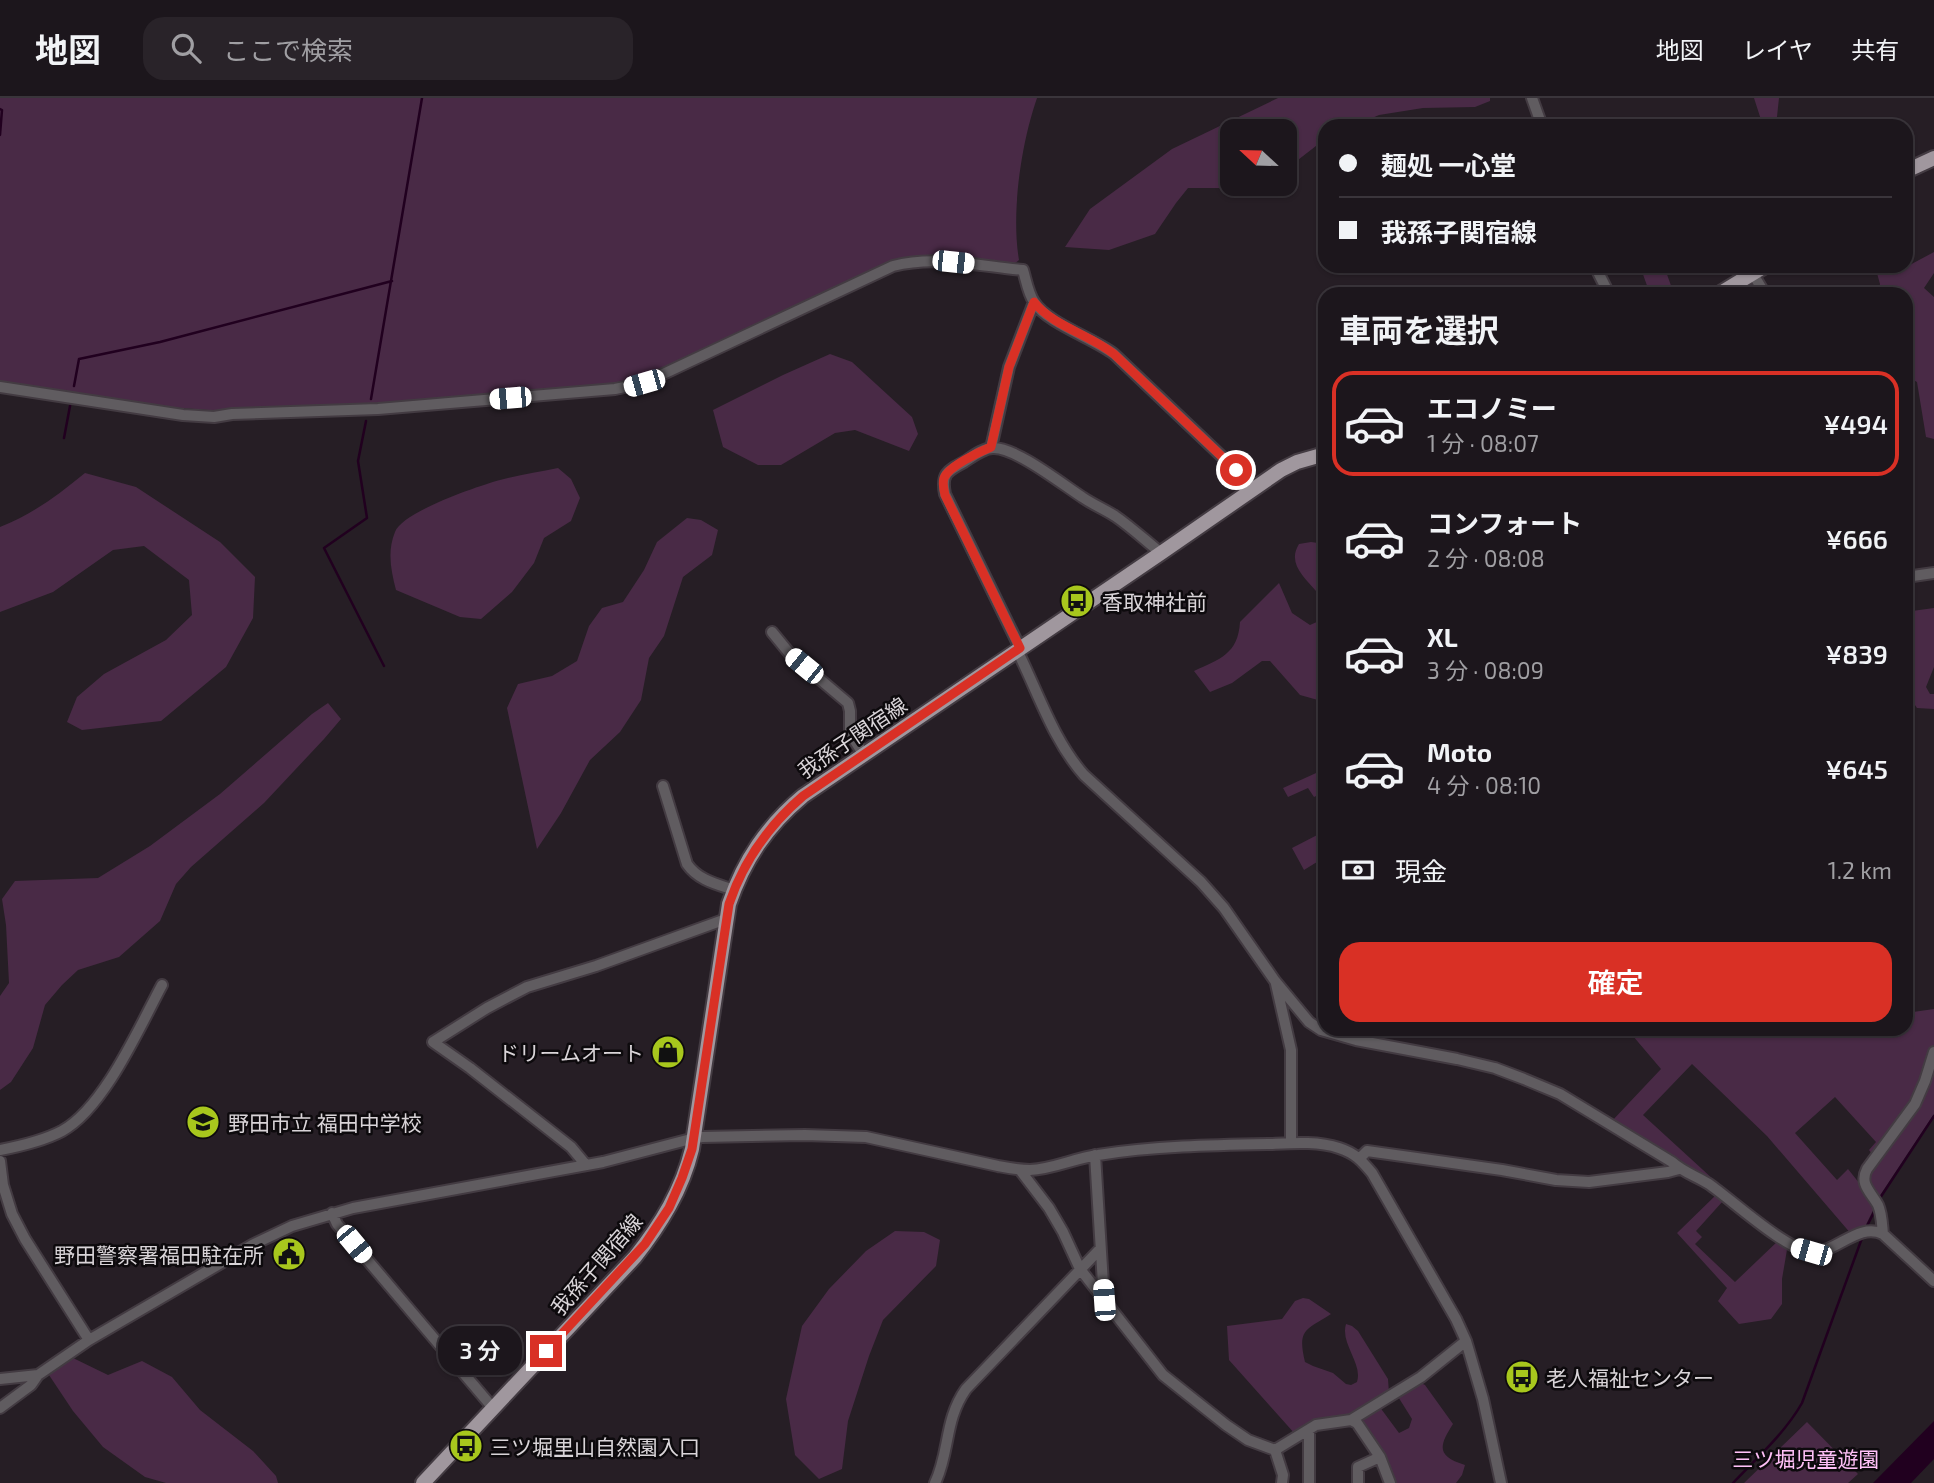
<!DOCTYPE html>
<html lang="ja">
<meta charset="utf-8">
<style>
:root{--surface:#1c161c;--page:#292329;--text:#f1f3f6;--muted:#a09fa3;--line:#3a353b;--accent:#d93025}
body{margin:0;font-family:"Exo 2","Noto Sans JP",sans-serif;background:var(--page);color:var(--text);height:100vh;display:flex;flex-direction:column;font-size:26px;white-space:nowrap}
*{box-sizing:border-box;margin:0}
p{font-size:23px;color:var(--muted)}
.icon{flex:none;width:38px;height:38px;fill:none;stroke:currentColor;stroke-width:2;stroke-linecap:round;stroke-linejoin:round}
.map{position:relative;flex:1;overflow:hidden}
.panel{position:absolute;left:1318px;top:189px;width:595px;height:749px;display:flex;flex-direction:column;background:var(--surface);border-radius:21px;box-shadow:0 2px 5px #0004,0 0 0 2px var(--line)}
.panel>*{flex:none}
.banner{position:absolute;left:1318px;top:21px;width:595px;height:154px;border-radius:21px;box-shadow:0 2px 5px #0004,0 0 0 2px var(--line);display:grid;align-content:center;height:154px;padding:0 21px;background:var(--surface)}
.needle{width:46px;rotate:292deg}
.buttons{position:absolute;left:1220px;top:21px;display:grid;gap:14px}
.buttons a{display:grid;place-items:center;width:77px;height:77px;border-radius:14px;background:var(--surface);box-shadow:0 2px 5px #0004,0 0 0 2px var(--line);font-size:35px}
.end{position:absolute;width:32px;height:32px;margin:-16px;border:9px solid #d93025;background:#fff;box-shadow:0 0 0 4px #fff}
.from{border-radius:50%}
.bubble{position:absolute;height:49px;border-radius:21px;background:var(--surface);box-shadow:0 2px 5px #0004,0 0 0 2px var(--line);font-size:23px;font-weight:600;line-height:49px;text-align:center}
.car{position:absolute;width:21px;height:42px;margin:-21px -10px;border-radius:9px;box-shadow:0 0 5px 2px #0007;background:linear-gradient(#fff 24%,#345 0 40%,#fff 0 76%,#345 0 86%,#fff 0)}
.banner b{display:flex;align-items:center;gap:24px;height:66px;font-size:26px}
.banner b+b{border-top:2px solid var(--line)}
.banner i{width:18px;height:18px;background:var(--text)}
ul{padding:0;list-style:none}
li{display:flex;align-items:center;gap:21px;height:105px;margin:0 14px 10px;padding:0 7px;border:4px solid transparent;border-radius:21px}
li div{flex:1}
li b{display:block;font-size:26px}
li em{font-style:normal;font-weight:600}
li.active{border-color:var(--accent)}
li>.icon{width:63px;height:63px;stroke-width:1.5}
h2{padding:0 21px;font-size:32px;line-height:84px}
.pay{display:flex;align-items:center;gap:18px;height:77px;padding:0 21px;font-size:26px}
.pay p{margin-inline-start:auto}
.cta{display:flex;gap:14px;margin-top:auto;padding:14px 21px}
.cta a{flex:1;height:80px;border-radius:21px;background:var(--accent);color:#fff;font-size:28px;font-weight:600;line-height:80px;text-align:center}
header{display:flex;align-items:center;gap:42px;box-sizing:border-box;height:98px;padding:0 35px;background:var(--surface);border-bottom:2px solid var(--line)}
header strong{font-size:33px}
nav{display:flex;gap:38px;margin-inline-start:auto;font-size:24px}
.search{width:490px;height:63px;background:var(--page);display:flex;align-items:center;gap:18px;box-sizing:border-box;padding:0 24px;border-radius:21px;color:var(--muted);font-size:26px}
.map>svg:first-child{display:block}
</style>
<header>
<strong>地図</strong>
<div class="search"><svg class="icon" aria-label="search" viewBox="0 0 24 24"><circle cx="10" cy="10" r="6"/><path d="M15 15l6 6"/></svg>ここで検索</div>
<nav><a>地図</a><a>レイヤ</a><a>共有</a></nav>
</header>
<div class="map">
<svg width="1934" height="1385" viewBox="0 0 1934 1385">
<rect width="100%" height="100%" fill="#261e25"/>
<path fill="#492a46" d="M0 0H1037C1021 46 1011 115 1019 162 1012 169 1002 163 993 162 960 159 924 155 891 163L663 270 621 286 419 303 248 315 142 307 0 283Z
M1278 0H1490V3L1475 9 1423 10 1379 17 1354 28H1325V41L1285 72 1284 33H1232V86H1239L1223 90H1188L1176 105 1155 136 1109 152 1065 149 1090 111 1172 51Z
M1754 0H1779L1776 28H1763Z
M1934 154V175L1924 190 1934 199V341L1926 339 1917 284 1906 278V196H1878L1880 186 1875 168 1906 169Z
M1640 168H1664L1674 196H1650Z
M830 256 852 264 912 319 918 336 909 353 855 332 835 335 781 367H758L723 349 713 312 783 277Z
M558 370 571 381 580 400 571 423 544 440 534 465 512 494 481 521 460 519 396 492C391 472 387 454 395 434 402 414 478 388 500 382 519 377 539 374 558 370Z
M85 375 136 389 220 444 255 479 253 520 226 569 161 623 82 632 67 624 77 599 104 576 166 542 192 517 189 482 144 448 113 452 53 494 0 514V429C33 416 58 397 85 375Z
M687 420 701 422 718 432 712 457 683 479 664 538 649 560 641 602 620 634 590 662 561 715 537 751 507 610 518 586 552 578 577 563 589 528 602 510 623 504 644 472 657 444Z
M1311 444 1325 446V485L1316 493C1304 479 1287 465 1299 446Z
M1279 485 1292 515 1310 527 1319 523 1325 525V604L1300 597 1270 563H1262L1232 585 1210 594 1194 573C1220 561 1238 556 1240 524Z
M1934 510V569L1926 589 1930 596H1934V611L1917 610 1911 601V569L1906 545V517L1912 513Z
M328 605 341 621 324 641 264 705 191 769 176 786 160 823 119 859 78 872 62 887 45 907 33 950 11 984 0 992V898L9 885 6 827 2 801 15 783 98 780 150 748 220 696 312 616Z
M1325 671V694L1314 699 1308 690 1288 699 1283 690Z
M1325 733V759L1304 772 1292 750Z
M1934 911V1016L1877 1102 1868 1088 1872 1056 1869 1052 1876 1044 1835 999 1795 1035 1837 1082 1848 1071 1876 1106 1863 1133 1852 1137 1767 1038 1692 966 1643 1017 1726 1093 1611 1024 1661 971 1627 931H1906V915Z
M1717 1096 1723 1103 1696 1133 1702 1139 1695 1146 1735 1184 1780 1141 1788 1146 1782 1181V1206L1771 1221 1739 1226 1718 1203 1727 1190 1677 1135Z
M895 1133 924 1134 940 1142 936 1168 883 1222 869 1258 848 1323 842 1371 819 1381 795 1357 786 1301 802 1228 829 1191 866 1153Z
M1303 1200 1309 1201 1331 1216C1306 1232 1297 1231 1305 1264L1313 1268 1333 1275 1346 1286 1351 1287 1357 1284C1363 1265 1340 1246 1346 1226L1352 1228 1358 1233 1388 1281 1389 1295 1353 1318 1295 1336 1229 1262 1227 1228 1282 1221 1295 1203Z
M60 1258 73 1260 108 1277 142 1263 172 1279 200 1312 253 1353 276 1378 278 1385H166L145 1379 103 1349 73 1313 47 1274Z
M1421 1285 1425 1287 1453 1326C1439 1348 1436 1358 1465 1367L1462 1377 1456 1385H1395L1383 1354 1358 1320 1379 1308 1399 1335 1409 1330 1412 1321 1397 1297Z
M1807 1324 1858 1376 1848 1385H1744Z"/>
<path fill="#21001f" d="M1934 1323V1361L1911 1385H1873Z"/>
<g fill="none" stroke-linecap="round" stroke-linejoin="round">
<path stroke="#21001f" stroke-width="2.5" d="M0 11 2 12 0 37
M74 288 79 261 160 244 392 183
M371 301 422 0
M366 323 358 363 367 420 324 450 384 568
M64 340 70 308
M1880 1100 1934 1018
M1866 1130 1875 1112
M1733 1385C1757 1360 1785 1335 1802 1305L1862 1140"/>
<defs>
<path id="minor" d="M1532 0 1542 28
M1595 168 1609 196
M1753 176 1765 196
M0 289 183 317 214 319 232 316 378 311 615 291 644 285 893 168C935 157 980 168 1023 172 1026 182 1028 195 1034 204 1047 225 1093 240 1114 256L1255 390
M991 350 1009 269 1034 204
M1906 479 1934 475
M772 534 790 556 848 605 850 613V635L864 657
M1020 550 945 396C941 376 947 373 964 364 972 359 983 350 993 350 1015 349 1062 386 1082 399 1092 406 1104 411 1115 418 1131 429 1146 443 1161 455
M1017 552C1038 594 1053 642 1084 677L1201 784 1224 810 1275 883 1309 924 1321 932 1356 942 1457 961 1495 970 1524 981 1560 996 1672 1064C1683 1074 1696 1078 1709 1086 1732 1102 1787 1153 1812 1154 1837 1155 1858 1124 1883 1136L1934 1183
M663 688 687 766C698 782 716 786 734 792
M1276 886 1291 952V1045
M0 1052C21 1048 43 1043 62 1033 104 1010 139 930 162 887
M1095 1057 1104 1202
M1360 1060 1367 1053 1502 1072 1556 1082 1589 1084 1668 1074 1679 1071
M0 1063 3 1087 12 1116 25 1141 89 1242
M586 1067 571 1049 470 970 433 944 487 910 527 889 596 868 726 821
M1020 1072 1049 1110 1063 1134 1080 1171 1163 1277 1226 1327 1248 1342 1275 1352 1316 1327 1351 1322 1421 1279 1466 1243
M332 1115 337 1126 493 1310
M1883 1136C1882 1127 1882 1116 1878 1107 1871 1094 1859 1086 1867 1071L1915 1006 1925 983 1934 954
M0 1281 38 1277 89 1242 252 1147 292 1128 353 1110 603 1064 687 1042 702 1039 805 1037 866 1039 998 1068C1009 1070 1019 1072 1030 1072 1053 1071 1075 1060 1098 1057 1153 1048 1214 1047 1270 1046 1292 1045 1318 1043 1339 1050 1355 1055 1362 1063 1372 1075L1456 1221 1466 1243 1483 1301 1501 1385
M0 1310 31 1287 38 1277
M1351 1322 1357 1325 1380 1359 1390 1385
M1275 1352 1283 1377 1282 1385
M935 1385C950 1354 944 1322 966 1291L1100 1151
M1309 1385V1332
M1358 1385V1369L1380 1359"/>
<path id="major" d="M1906 73 1934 60
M1719 196 1765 168
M423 1385 635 1159C661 1126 682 1092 692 1051L729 806C744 762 767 728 803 698L1161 455 1281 372 1297 364 1325 356"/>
</defs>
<use href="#minor" stroke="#433b42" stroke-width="14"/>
<use href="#major" stroke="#433b42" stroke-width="18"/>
<use href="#minor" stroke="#605c60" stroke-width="10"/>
<use href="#major" stroke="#a0979e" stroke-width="14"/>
</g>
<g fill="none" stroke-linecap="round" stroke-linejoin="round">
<path stroke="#d93025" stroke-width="9" d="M546 1253 645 1146 669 1110 682 1080 692 1051 729 806C744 762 768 728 803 698L1020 550 945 397C944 391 942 386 944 380 949 368 979 354 991 349L1009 269 1034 204C1054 229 1089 236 1114 256L1236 372"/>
</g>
<defs>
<symbol id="bus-disc" viewBox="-11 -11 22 22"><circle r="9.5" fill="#a8c71d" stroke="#0d0a0d"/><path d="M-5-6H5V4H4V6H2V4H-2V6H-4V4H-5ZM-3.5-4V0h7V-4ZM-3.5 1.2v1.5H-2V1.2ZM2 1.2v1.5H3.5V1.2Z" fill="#111"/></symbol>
<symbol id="shop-disc" viewBox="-11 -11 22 22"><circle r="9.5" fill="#a8c71d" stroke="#0d0a0d"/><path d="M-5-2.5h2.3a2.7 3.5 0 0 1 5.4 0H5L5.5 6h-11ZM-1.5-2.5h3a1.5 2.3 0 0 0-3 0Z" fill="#111"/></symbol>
<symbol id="school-disc" viewBox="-11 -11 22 22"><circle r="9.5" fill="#a8c71d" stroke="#0d0a0d"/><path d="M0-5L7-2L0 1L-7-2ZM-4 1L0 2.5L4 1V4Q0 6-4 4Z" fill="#111"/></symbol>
<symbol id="civic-disc" viewBox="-11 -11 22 22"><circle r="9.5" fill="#a8c71d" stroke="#0d0a0d"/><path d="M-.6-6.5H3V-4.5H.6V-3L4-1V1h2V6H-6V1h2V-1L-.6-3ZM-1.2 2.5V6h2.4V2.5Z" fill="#111"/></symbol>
</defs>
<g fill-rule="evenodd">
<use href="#bus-disc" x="1058" y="484" width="38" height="38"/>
<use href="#shop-disc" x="649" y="935" width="38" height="38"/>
<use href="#school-disc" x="184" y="1005" width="38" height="38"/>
<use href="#civic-disc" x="270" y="1137" width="38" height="38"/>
<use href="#bus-disc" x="1503" y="1260" width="38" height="38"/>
<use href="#bus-disc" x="447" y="1329" width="38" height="38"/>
</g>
<g text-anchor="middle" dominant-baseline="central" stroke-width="5" stroke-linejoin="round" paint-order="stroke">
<g font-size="21" fill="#d9d4d8" stroke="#0d0a0d" text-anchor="start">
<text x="1102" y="503">香取神社前</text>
<text x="644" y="954" text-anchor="end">ドリームオート</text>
<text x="228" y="1024">野田市立 福田中学校</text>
<text x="264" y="1156" text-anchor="end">野田警察署福田駐在所</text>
<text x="1546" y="1279">老人福祉センター</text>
<text x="490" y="1348">三ツ堀里山自然園入口</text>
</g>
<g font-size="21" fill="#d9d4d8" stroke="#0d0a0d">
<text transform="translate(852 639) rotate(-34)">我孫子関宿線</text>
<text transform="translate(596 1166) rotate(-49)">我孫子関宿線</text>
</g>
<g font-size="21" fill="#ffc0f7" stroke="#0d0a0d">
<text x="1806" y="1360">三ツ堀児童遊園</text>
</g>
</g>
</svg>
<div class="buttons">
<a><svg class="needle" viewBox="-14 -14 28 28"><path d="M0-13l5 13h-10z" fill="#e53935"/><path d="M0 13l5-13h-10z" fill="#a09fa3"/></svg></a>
</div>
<i class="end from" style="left:1236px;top:372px"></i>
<i class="end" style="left:546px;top:1253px"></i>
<div class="bubble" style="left:438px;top:1228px;width:84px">3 分</div>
<i class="car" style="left:953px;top:164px;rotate:96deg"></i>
<i class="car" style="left:644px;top:285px;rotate:254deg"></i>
<i class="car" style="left:510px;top:300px;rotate:265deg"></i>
<i class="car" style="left:804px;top:568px;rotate:309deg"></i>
<i class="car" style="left:354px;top:1146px;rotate:140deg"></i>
<i class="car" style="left:1811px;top:1154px;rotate:286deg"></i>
<i class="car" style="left:1104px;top:1202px;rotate:356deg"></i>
<div class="banner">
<b><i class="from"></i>麺処 一心堂</b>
<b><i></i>我孫子関宿線</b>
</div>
<section class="panel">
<h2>車両を選択</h2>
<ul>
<li class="active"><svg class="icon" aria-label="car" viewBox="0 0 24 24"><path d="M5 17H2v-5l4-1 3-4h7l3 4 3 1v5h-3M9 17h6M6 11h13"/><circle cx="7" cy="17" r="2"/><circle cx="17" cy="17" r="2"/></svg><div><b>エコノミー</b><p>1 分 · 08:07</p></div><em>¥494</em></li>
<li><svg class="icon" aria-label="car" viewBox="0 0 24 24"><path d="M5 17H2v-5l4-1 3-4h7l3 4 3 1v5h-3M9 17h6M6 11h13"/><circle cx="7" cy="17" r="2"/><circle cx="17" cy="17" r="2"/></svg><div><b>コンフォート</b><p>2 分 · 08:08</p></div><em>¥666</em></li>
<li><svg class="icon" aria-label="car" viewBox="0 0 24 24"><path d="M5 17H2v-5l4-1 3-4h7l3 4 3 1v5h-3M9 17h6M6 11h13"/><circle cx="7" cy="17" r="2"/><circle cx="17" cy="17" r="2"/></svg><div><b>XL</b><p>3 分 · 08:09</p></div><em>¥839</em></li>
<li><svg class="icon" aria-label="car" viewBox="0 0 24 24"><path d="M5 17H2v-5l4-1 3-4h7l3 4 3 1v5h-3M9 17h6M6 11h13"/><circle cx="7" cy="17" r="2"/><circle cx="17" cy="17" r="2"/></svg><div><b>Moto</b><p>4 分 · 08:10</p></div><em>¥645</em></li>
</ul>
<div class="pay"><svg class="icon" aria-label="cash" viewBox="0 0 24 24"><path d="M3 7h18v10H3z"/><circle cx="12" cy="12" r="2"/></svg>現金<p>1.2 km</p></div>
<div class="cta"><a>確定</a></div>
</section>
</div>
